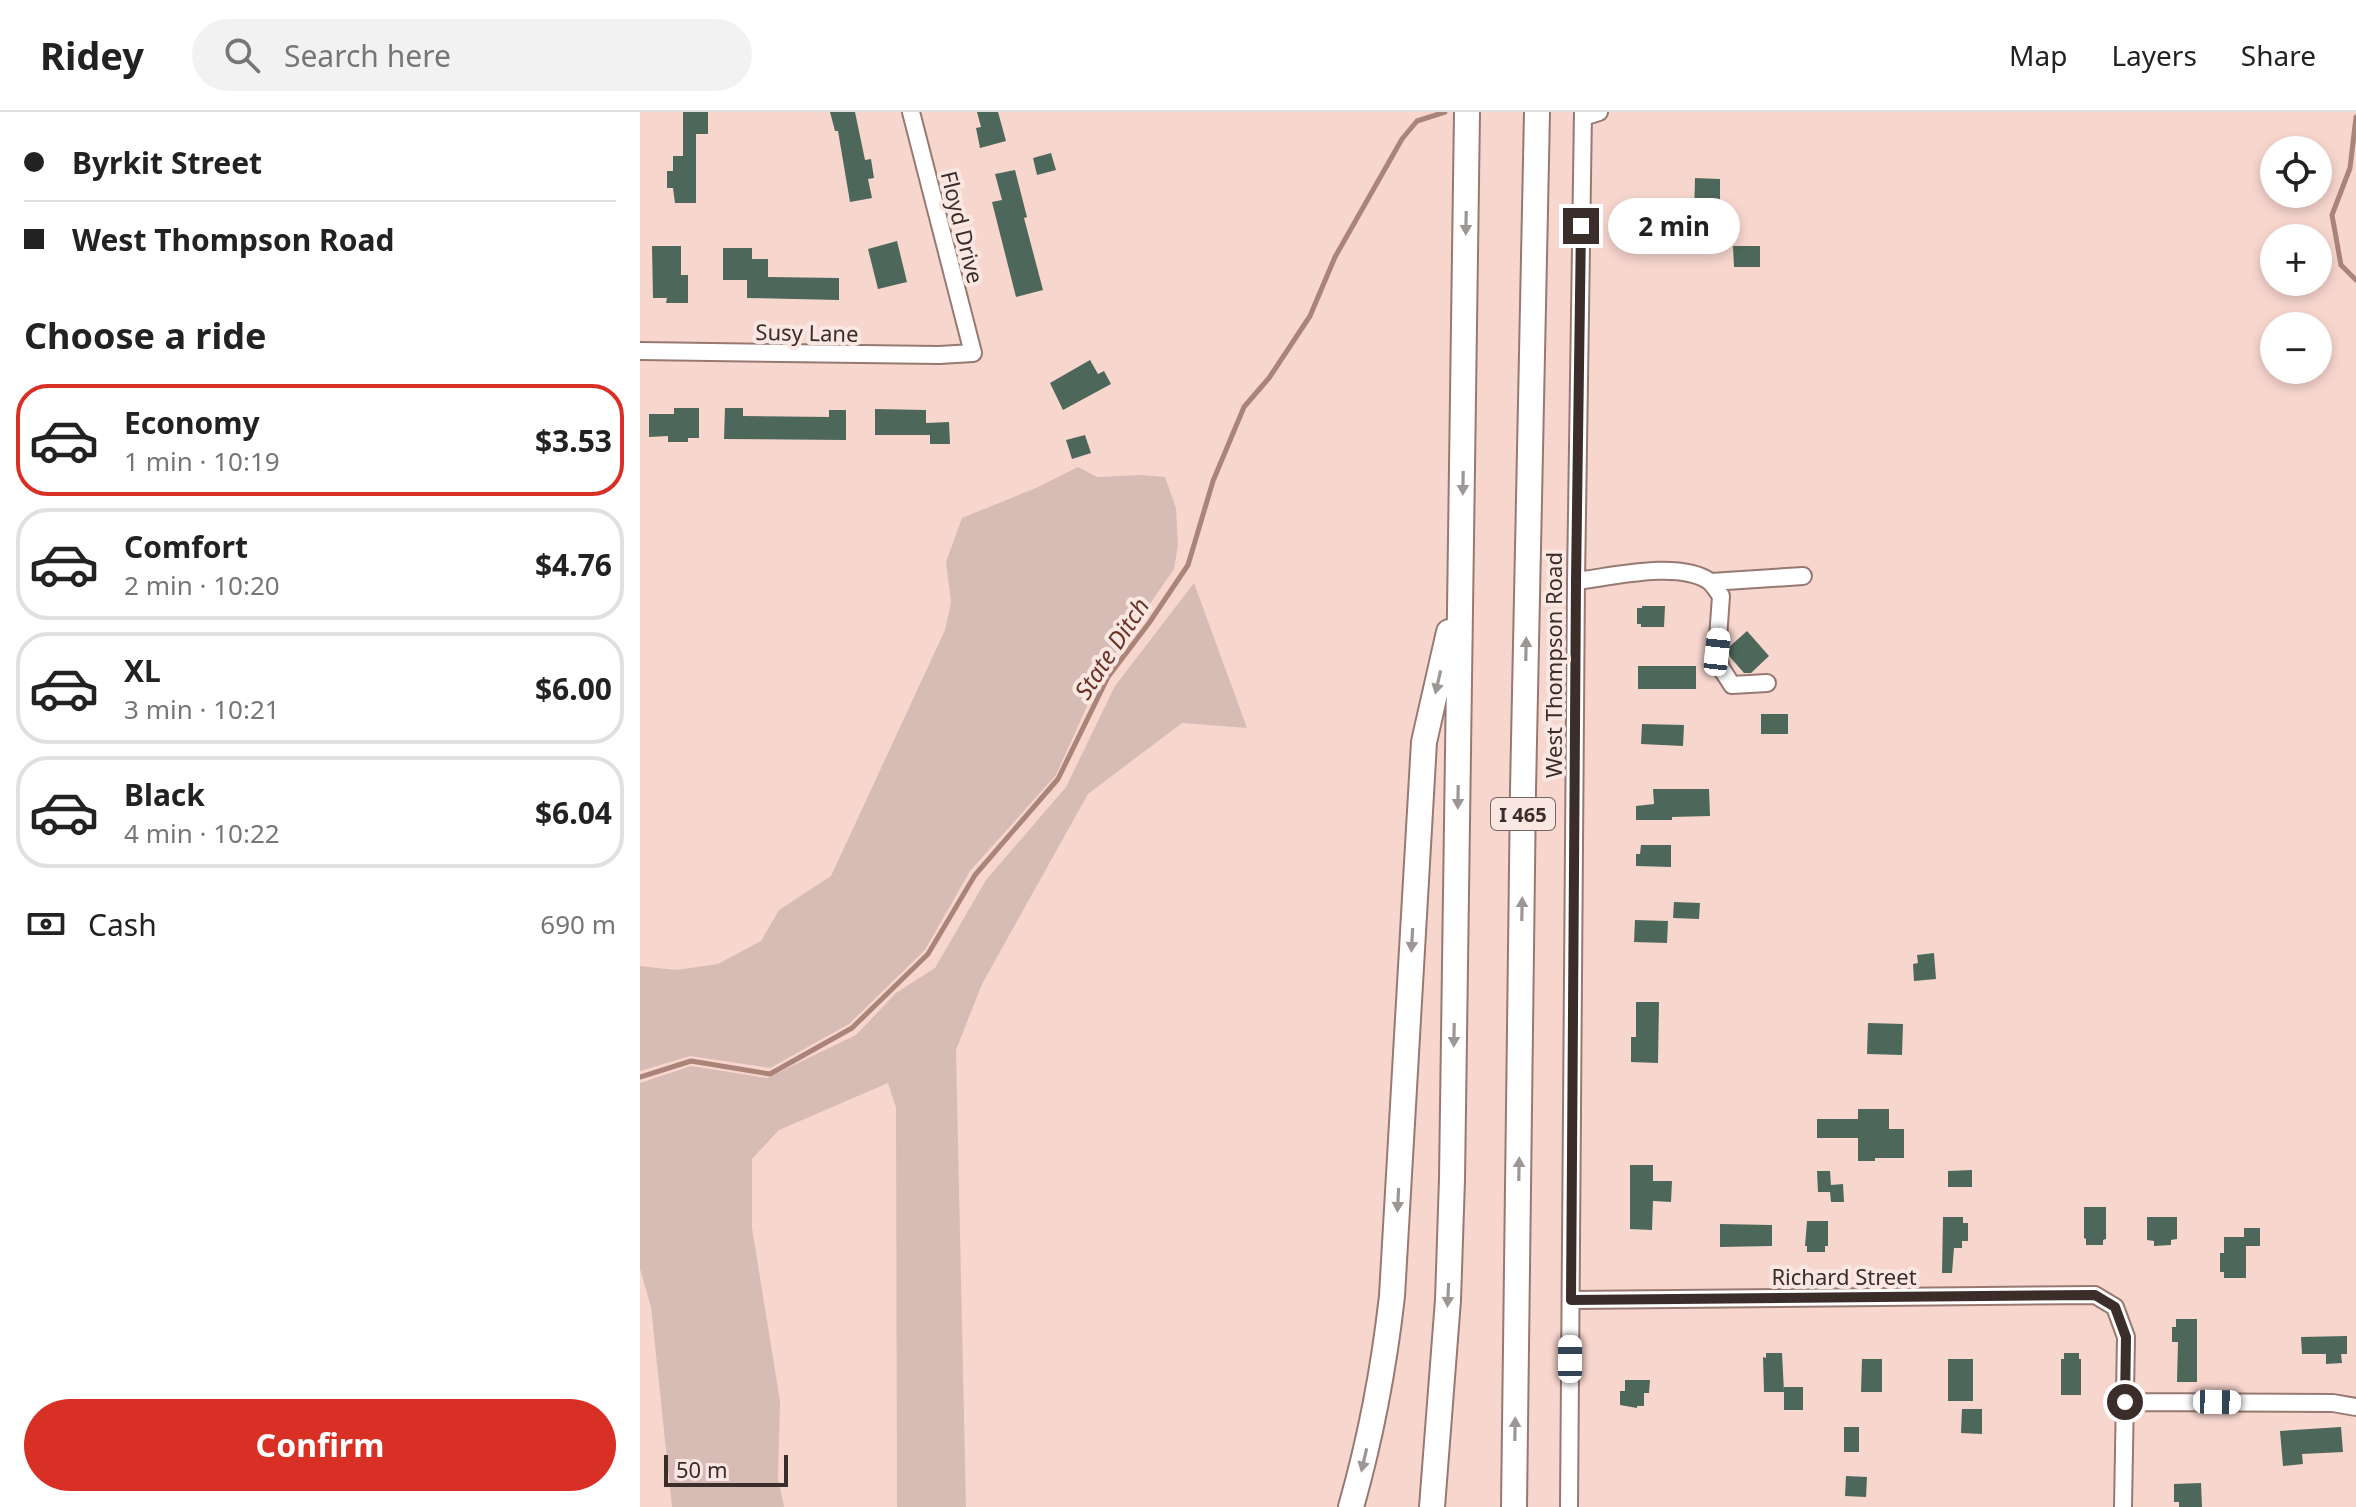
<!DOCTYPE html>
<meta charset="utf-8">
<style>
:root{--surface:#fff;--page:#f2f2f2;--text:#222;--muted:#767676;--line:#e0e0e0;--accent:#d93025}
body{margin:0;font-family:"Noto Sans",sans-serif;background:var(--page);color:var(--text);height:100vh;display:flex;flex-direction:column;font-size:30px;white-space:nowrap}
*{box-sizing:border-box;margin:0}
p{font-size:26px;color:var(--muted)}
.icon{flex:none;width:44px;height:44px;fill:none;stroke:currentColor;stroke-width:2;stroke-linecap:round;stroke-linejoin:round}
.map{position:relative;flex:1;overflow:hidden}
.side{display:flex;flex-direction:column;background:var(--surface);width:640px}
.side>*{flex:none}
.top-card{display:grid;align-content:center;height:176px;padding:0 24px;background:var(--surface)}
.fabs{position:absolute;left:1620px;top:24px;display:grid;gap:16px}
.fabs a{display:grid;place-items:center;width:72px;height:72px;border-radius:50%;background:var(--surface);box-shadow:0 4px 12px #0003;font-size:40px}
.scale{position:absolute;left:24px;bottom:20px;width:124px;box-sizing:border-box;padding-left:8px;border:4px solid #3a2d2a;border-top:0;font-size:22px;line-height:28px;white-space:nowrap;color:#3a2d2a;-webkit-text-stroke:6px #fbe7e2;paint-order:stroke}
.end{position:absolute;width:36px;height:36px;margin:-18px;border:10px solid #3a2d2a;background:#fff;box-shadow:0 0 0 4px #fff}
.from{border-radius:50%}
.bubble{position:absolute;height:56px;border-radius:28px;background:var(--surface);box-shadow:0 4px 12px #0003;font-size:26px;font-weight:700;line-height:56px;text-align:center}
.car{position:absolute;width:24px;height:48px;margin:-24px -12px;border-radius:10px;box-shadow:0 0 6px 2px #0007;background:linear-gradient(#fff 24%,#345 0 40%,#fff 0 76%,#345 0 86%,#fff 0)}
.top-card b{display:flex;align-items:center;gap:28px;height:76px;font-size:30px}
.top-card b+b{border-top:2px solid var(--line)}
.top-card i{width:20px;height:20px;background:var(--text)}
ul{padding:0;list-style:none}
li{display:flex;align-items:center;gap:24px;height:112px;margin:0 16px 12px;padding:0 8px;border:4px solid var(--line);border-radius:32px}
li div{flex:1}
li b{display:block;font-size:30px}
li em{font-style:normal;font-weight:700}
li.current{border-color:var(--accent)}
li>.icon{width:72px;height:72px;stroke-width:1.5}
h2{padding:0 24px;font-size:36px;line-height:96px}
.pay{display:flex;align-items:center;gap:20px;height:88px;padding:0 24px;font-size:30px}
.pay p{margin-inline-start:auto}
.cta{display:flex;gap:16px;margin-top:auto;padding:16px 24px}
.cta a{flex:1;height:92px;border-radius:48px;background:var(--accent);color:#fff;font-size:32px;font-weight:700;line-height:92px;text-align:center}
header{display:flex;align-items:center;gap:48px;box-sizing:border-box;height:112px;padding:0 40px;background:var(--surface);border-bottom:2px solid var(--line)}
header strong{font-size:38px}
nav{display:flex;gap:44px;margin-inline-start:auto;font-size:28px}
.search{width:560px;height:72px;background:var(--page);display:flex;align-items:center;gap:20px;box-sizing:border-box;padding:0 28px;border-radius:44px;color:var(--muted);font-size:30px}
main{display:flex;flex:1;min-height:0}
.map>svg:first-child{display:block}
</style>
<header>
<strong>Ridey</strong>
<div class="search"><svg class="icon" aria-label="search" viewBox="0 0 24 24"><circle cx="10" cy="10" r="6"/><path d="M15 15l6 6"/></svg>Search here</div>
<nav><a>Map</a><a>Layers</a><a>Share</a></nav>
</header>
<main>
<section class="side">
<div class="top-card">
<b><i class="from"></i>Byrkit Street</b>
<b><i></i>West Thompson Road</b>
</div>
<h2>Choose a ride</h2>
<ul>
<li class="current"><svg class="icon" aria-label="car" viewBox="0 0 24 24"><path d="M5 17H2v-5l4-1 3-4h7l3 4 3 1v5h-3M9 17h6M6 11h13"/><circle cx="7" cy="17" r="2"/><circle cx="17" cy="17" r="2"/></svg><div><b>Economy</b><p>1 min · 10:19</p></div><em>$3.53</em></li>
<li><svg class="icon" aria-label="car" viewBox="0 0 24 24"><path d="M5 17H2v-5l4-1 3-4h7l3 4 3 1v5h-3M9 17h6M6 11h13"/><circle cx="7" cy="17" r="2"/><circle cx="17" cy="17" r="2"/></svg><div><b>Comfort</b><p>2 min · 10:20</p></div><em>$4.76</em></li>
<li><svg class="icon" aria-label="car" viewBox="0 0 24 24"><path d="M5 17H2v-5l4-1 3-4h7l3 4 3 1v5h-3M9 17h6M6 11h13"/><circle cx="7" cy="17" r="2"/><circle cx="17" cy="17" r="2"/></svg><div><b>XL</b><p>3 min · 10:21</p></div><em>$6.00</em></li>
<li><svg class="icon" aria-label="car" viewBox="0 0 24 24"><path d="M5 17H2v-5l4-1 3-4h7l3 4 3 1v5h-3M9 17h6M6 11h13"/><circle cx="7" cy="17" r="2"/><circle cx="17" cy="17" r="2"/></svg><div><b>Black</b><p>4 min · 10:22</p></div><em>$6.04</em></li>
</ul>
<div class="pay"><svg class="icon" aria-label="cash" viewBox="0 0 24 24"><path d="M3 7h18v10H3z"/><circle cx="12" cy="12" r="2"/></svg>Cash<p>690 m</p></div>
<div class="cta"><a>Confirm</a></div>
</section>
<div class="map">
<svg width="1716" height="1395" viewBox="0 0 1716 1395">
<rect width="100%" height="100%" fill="#f7d6ce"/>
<path fill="#d7bcb6" d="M438 355 457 365 501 363 525 365 536 396 538 433 534 457 462 561 416 663 330 759 285 838 209 912 130 956 50 944 0 959V854L36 858 78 852 121 829 139 798 191 764 305 518 311 490 306 450 322 406 396 376Z
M554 471 607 616 542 611 448 682 342 872 316 938 326 1395H257L256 996 248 971 139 1018 112 1047V1116L140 1289 138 1366 144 1395H32L11 1195 0 1157V971L51 954 127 966 216 923 256 881 295 856 346 768 426 675 475 574Z"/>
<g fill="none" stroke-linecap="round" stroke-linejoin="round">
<path stroke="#aa8379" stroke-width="5" d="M1716 5 1710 56 1692 103 1701 153 1716 168
M0 965 51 949 130 962 212 916 288 842 335 763 418 667 468 565 509 511 548 453 573 369 604 295 629 266 670 204 695 145 762 27 777 9 805 0"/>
</g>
<path fill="#4d685a" d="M43 0H68V22H56V91H35L33 76H27V59H33V44H43Z
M190 0H215L225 48 231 47 234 66 228 67 232 86 210 90 198 19H195Z
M337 0H358L366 29 340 36 336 16 341 15Z
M411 41 416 58 397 63 393 46Z
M375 58 387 105 384 106 403 178 376 185 352 90 362 88 355 62Z
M1055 66 1080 67V100L1070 99V104H1054Z
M257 129 267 170 238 177 228 137Z
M12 134H41V163H48V191H26L27 186H13Z
M1093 134H1120V155H1094Z
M83 136H112V147H128V165L199 166V188L107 186V168H83Z
M450 248 458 262 464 259 471 272 423 298 410 271Z
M34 296H59V326H48V330H28V324L9 325V302H34Z
M85 296H103V304L189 305V298H206V328L84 327Z
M235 297 286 298V311L309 310 310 332H290V323H235Z
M445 323 451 341 432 347 426 328Z
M1002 494H1025L1024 515H1001V512H997V496H1002Z
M1107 519 1129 544 1111 561H1104L1090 545 1088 539V536Z
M998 554H1056V577H998Z
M1121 602H1148V622H1121Z
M1002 612 1044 613 1043 634 1001 632Z
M1013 677H1069L1070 704 1032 705V708H996V694L1014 692Z
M1001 733H1031V755L996 754V742H1000Z
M1034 790 1060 791 1059 807 1033 806Z
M995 808 1028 809 1027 831 994 830Z
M1294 841 1296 867 1274 869 1273 852 1278 851 1277 843Z
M996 890H1019L1018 951 991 950V925H996Z
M1228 911 1263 912 1262 943 1227 942Z
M1218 997H1249V1017H1264V1046H1235V1049H1218V1026H1177V1007H1218Z
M990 1053H1013V1069H1032L1031 1090 1013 1089 1012 1118 990 1117Z
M1332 1058V1075H1308V1059Z
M1177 1059H1190L1191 1073 1203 1072 1204 1090H1191L1190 1080H1178Z
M1444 1095H1466V1127L1463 1128V1133H1446V1127L1444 1126Z
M1303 1105H1323V1111H1328V1129H1322V1136H1314L1312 1161H1302Z
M1507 1105H1537V1127L1531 1128V1133L1514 1134V1129L1507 1128Z
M1167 1109H1188V1134H1185V1140H1167V1134H1165Z
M1080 1112 1132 1113V1134L1080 1135Z
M1604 1116H1620V1134H1606V1166H1584V1160H1580V1141H1584V1125H1604Z
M1536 1207H1557V1270H1537L1538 1230H1532V1215H1536Z
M1707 1224V1242H1701L1702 1251 1686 1252V1242H1662L1661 1225Z
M1126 1241H1142L1144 1280H1124L1123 1245 1126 1246Z
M1424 1241H1439V1247H1441V1283H1421V1247H1424Z
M1222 1247H1242V1280H1221Z
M1308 1247H1333V1289H1308Z
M985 1268H1010L1009 1281H1004V1294H997V1296L980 1293V1279H985Z
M1144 1275H1163V1298H1144Z
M1322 1297H1342V1322L1321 1321Z
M1204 1315H1219V1340H1204Z
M1701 1315 1703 1340 1662 1342 1663 1352 1643 1354 1640 1319Z
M1206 1364 1227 1365 1226 1385 1205 1384Z
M1561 1371 1562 1395H1539V1390H1534V1372Z"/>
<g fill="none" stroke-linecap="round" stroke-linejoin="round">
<defs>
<path id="minor" d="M943 5 959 0
M0 239 299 243 333 241 271 0
M936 469C971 465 1038 448 1069 469 1074 473 1077 479 1081 484L1077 540 1081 556 1092 573 1127 571
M1071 470 1163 464
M931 1188 1455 1183 1475 1195 1486 1225 1483 1395
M1485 1290 1693 1291 1716 1295
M929 1395 936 469 943 0"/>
<path id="highway" d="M711 1395C731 1325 744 1255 752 1184L784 630 809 520
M792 1395 808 1188 812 1067 827 0
M874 1395 883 678 897 0"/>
</defs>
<use href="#minor" stroke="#977972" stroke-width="20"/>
<use href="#highway" stroke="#977972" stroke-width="28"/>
<use href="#minor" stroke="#fff" stroke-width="16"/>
<use href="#highway" stroke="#fff" stroke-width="24"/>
</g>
<defs><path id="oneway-solid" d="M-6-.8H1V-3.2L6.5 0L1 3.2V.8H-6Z" transform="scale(2)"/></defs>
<g fill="#9c9694">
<use href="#oneway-solid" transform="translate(826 111) rotate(91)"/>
<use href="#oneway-solid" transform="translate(823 371) rotate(91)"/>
<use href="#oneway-solid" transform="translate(886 537) rotate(-89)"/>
<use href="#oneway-solid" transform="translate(798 570) rotate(103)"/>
<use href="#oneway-solid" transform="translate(818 685) rotate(91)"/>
<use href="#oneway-solid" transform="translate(882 797) rotate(-89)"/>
<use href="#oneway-solid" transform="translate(772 828) rotate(93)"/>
<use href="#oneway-solid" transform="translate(814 923) rotate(91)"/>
<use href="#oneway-solid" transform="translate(879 1057) rotate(-89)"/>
<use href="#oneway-solid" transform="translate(758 1088) rotate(93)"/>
<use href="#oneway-solid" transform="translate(808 1183) rotate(93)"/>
<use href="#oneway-solid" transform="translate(875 1317) rotate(-89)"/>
<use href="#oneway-solid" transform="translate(724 1348) rotate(103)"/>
</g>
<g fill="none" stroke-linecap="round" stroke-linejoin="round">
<path stroke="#3a2d2a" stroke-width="10" d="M941 114 936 469 931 1188 1455 1183 1475 1195 1486 1225 1485 1290"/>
</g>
<g text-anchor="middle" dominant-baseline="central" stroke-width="8" stroke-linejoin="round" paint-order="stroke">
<rect fill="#fbe7e2" stroke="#746561" stroke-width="2" x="851" y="686" width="64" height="32" rx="6"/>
<g font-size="20" font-weight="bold" fill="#3a2d2a">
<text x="883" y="702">I 465</text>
</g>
<g font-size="22" fill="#3a2d2a" stroke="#fbe7e2">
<text transform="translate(323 115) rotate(76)">Floyd Drive</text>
<text transform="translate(167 220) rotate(1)">Susy Lane</text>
<text transform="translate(913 553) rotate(-90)">West Thompson Road</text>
<text x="1204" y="1164">Richard Street</text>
</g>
<g font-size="24" font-style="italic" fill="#6b3428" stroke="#fbe7e2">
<text transform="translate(471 536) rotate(-57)">State Ditch</text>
</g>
</g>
</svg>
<div class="fabs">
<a><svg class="icon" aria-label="locate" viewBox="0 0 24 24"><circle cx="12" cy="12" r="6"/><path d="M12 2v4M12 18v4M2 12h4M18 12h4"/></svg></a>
<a>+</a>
<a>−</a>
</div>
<div class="scale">50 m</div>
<i class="end from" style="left:1485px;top:1290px"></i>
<i class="end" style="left:941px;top:114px"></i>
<div class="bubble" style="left:968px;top:86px;width:132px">2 min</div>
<i class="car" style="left:1077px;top:540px;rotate:6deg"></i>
<i class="car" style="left:930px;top:1247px;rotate:0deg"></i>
<i class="car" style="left:1577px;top:1290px;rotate:91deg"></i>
</div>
</main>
